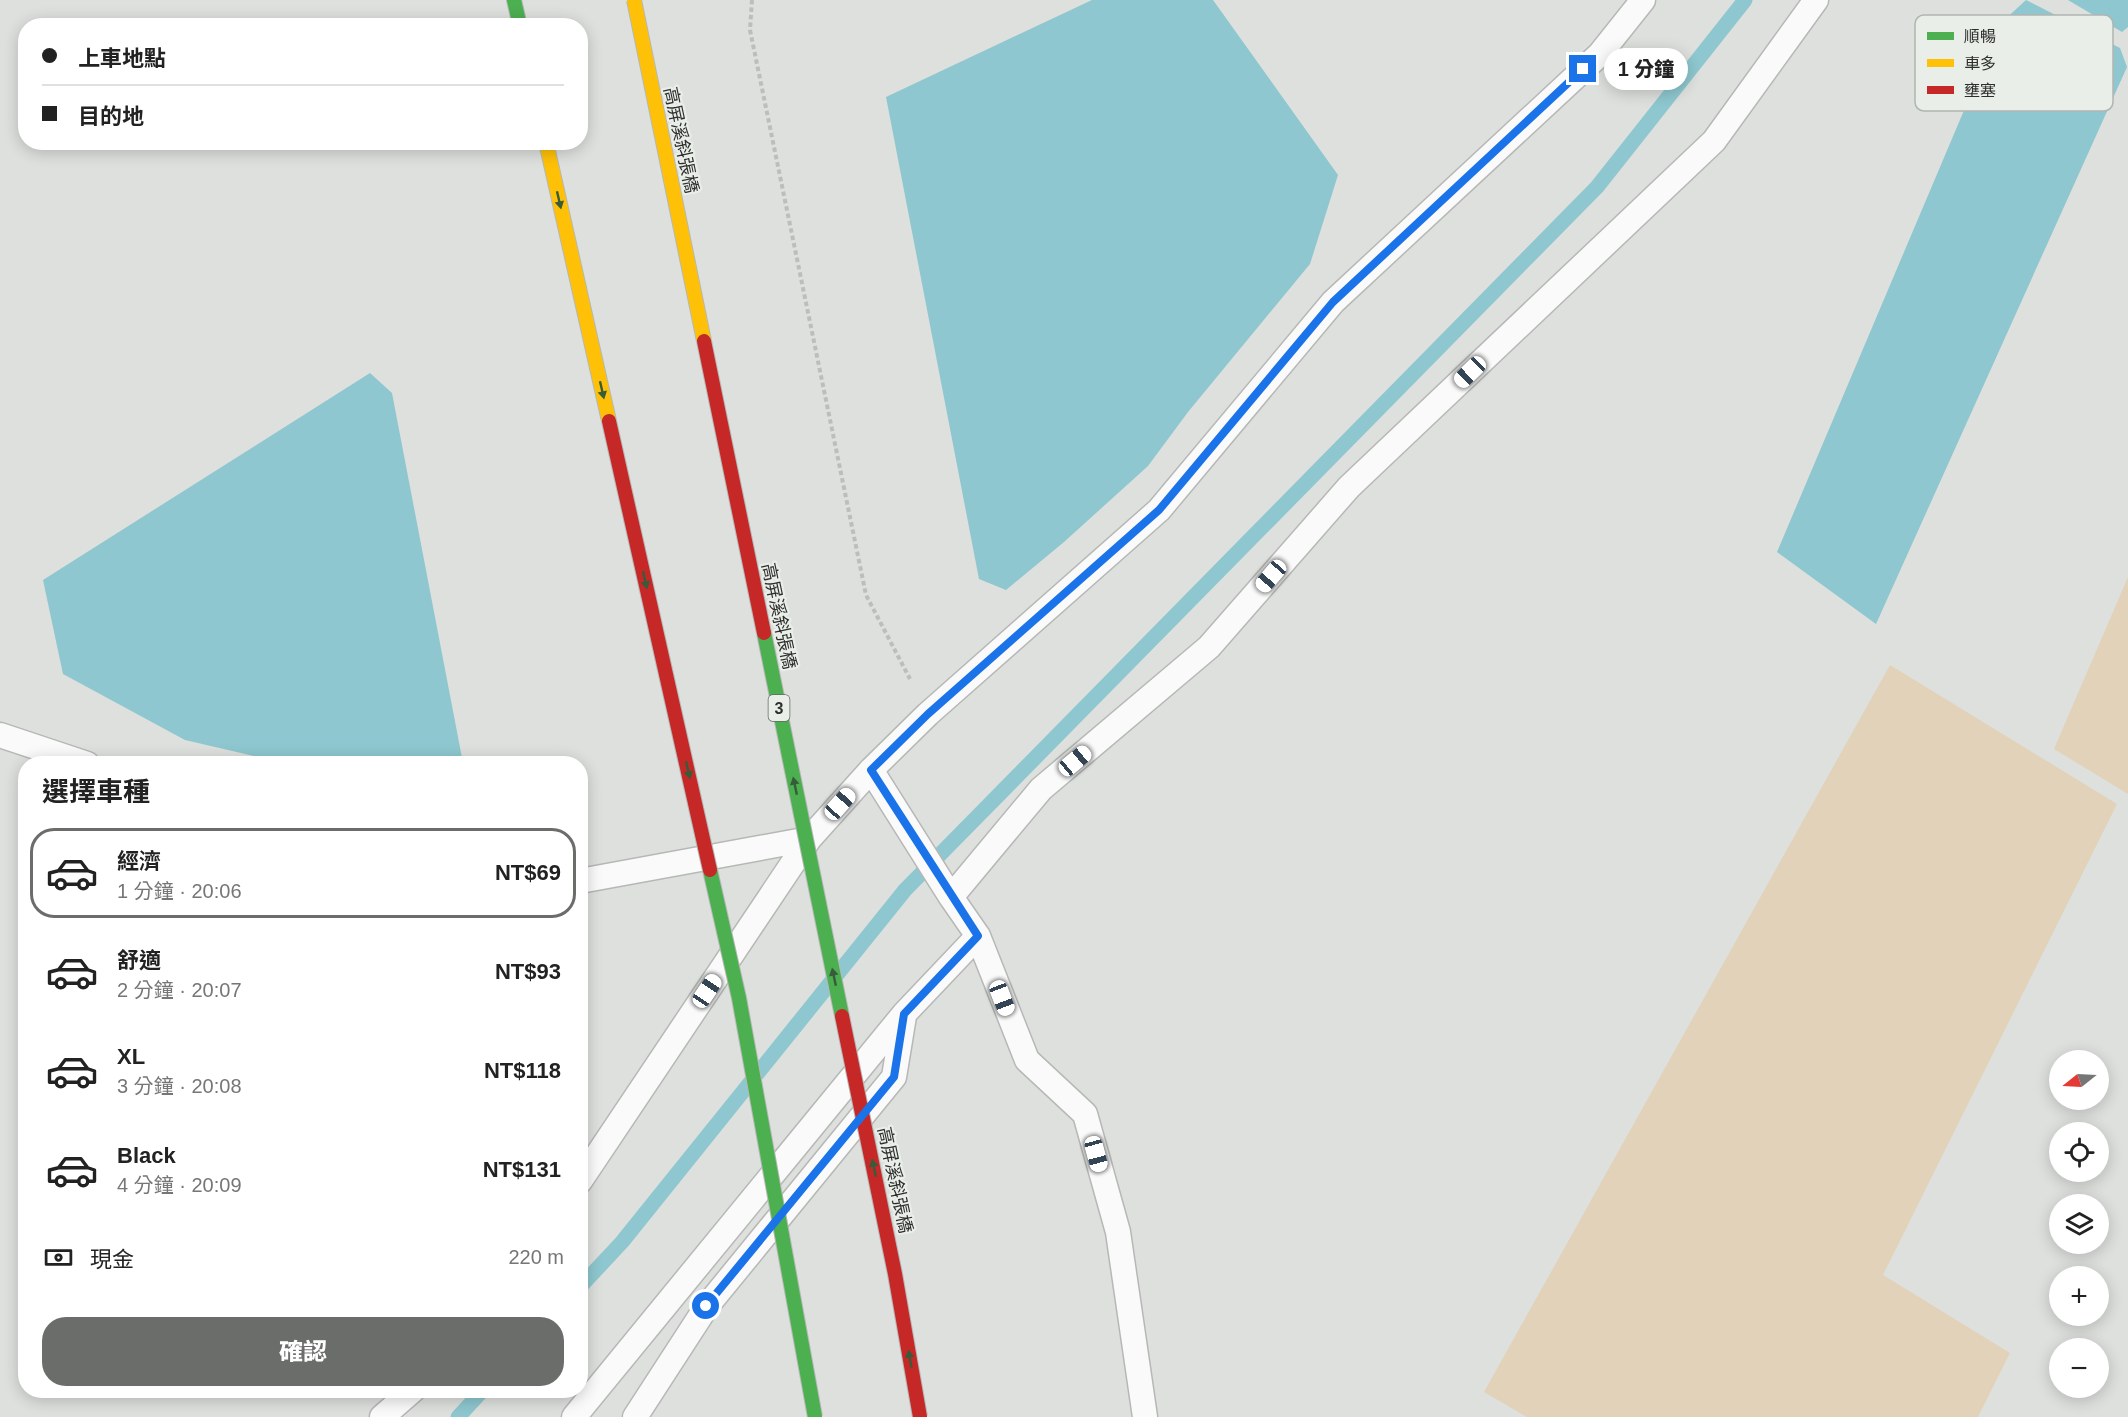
<!DOCTYPE html>
<html lang="zh-TW">
<meta charset="utf-8">
<style>
:root{--surface:#fff;--page:#f6f6f6;--text:#222;--muted:#767676;--line:#e0e0e0;--accent:#6b6d6a}
body{margin:0;font-family:Helvetica,"Noto Sans TC",sans-serif;background:var(--page);color:var(--text);height:100vh;display:flex;flex-direction:column;font-size:22px;white-space:nowrap}
*{box-sizing:border-box;margin:0}
p{font-size:20px;color:var(--muted)}
.icon{flex:none;width:33px;height:33px;fill:none;stroke:currentColor;stroke-width:2;stroke-linecap:round;stroke-linejoin:round}
.map{position:relative;flex:1;overflow:hidden}
.panel{position:absolute;left:18px;top:756px;width:570px;height:642px;display:flex;flex-direction:column;background:var(--surface);border-radius:24px;box-shadow:0 3px 15px #0003}
.panel>*{flex:none}
.guide{position:absolute;left:18px;top:18px;width:570px;height:132px;border-radius:24px;box-shadow:0 3px 15px #0003;display:grid;align-content:center;height:132px;padding:0 24px;background:var(--surface)}
.needle{width:39px;rotate:252deg}
.tools{position:absolute;left:2049px;top:1050px;display:grid;gap:12px}
.tools a{display:grid;place-items:center;width:60px;height:60px;border-radius:50%;background:var(--surface);box-shadow:0 3px 15px #0003;font-size:30px}
.end{position:absolute;width:27px;height:27px;margin:-14px;border:8px solid #1a73e8;background:#fff;box-shadow:0 0 0 3px #fff}
.from{border-radius:50%}
.bubble{position:absolute;height:42px;border-radius:21px;background:var(--surface);box-shadow:0 3px 15px #0003;font-size:20px;font-weight:800;line-height:42px;text-align:center}
.car{position:absolute;width:18px;height:36px;margin:-18px -9px;border-radius:8px;box-shadow:0 0 4px 2px #0007;background:linear-gradient(#fff 24%,#345 0 40%,#fff 0 76%,#345 0 86%,#fff 0)}
.guide b{display:flex;align-items:center;gap:21px;height:57px;font-size:22px}
.guide b+b{border-top:2px solid var(--line)}
.guide i{width:15px;height:15px;background:var(--text)}
ul{padding:0;list-style:none}
li{display:flex;align-items:center;gap:18px;height:90px;margin:0 12px 9px;padding:0 12px;border:3px solid transparent;border-radius:24px}
li div{flex:1}
li b{display:block;font-size:22px}
li em{font-style:normal;font-weight:800}
li.current{border-color:var(--accent)}
li>.icon{width:54px;height:54px;stroke-width:1.5}
h2{padding:0 24px;font-size:27px;line-height:72px}
.pay{display:flex;align-items:center;gap:15px;height:66px;padding:0 24px;font-size:22px}
.pay p{margin-inline-start:auto}
.action{display:flex;gap:12px;margin-top:auto;padding:12px 24px}
.action a{flex:1;height:69px;border-radius:24px;background:var(--accent);color:#fff;font-size:24px;font-weight:800;line-height:69px;text-align:center}
.map>svg:first-child{display:block}
</style>
<div class="map">
<svg width="2128" height="1417" viewBox="0 0 2128 1417">
<rect width="100%" height="100%" fill="#dde0dc"/>
<path fill="#e1d2b9" d="M2128 577V794L2054 749Z
M1890 665 2117 804 1883 1275 2010 1353 1978 1417H1527L1484 1392Z"/>
<path fill="#8ec7cf" d="M1092 0H1213L1338 175 1310 264 1188 412 1148 466 1064 542 1006 590 979 579 886 97Z
M2026 0 2120 48 2127 67 1876 624 1777 552 2001 23Z
M2068 0H2128V27L2122 32Z
M370 373 392 393 463 763H284L185 740 63 674 43 580Z"/>
<g fill="none" stroke-linecap="round" stroke-linejoin="round">
<path stroke="#8ec7cf" stroke-width="15" d="M580 1287 622 1242 905 890 1597 187 1745 0
M458 1417 483 1390"/>
<defs>
<path id="lane" d="M0 735 87 764
M871 770 951 897 978 936 1027 1060 1085 1114 1118 1232 1145 1417
M580 881 809 839 871 770 928 714 1159 510 1333 302 1600 54 1643 0
M951 897 1041 789 1209 647 1349 487 1714 141 1816 0
M580 1181 809 839
M382 1417 413 1390
M574 1417 904 1014 978 936
M635 1417 707 1306 894 1077 904 1016"/>
<path id="fast" d="M514 0 520 26"/>
</defs>
<use href="#lane" stroke="#b6b8b6" stroke-width="27"/>
<use href="#fast" stroke="#b6b8b6" stroke-width="16"/>
<path stroke="#bdbebc" stroke-width="4" stroke-dasharray="4.5 3" stroke-linecap="butt" d="M752 0 750 30 866 595 910 679"/>
<use href="#lane" stroke="#fafafa" stroke-width="24"/>
<use href="#fast" stroke="#4caf50" stroke-width="14"/>
<defs>
<path id="fast-bridge" d="M764 633 842 1016
M710 870 739 998 815 1417"/>
<path id="slow-bridge" d="M634 0 704 341
M546 142 609 421"/>
<path id="jam-bridge" d="M704 341 764 633
M609 421 710 870
M842 1016 895 1274 920 1417"/>
</defs>
<use href="#fast-bridge" stroke="#b6b8b6" stroke-width="16" stroke-linecap="butt"/>
<use href="#slow-bridge" stroke="#b6b8b6" stroke-width="16" stroke-linecap="butt"/>
<use href="#jam-bridge" stroke="#b6b8b6" stroke-width="16" stroke-linecap="butt"/>
<use href="#fast-bridge" stroke="#4caf50" stroke-width="14"/>
<use href="#slow-bridge" stroke="#ffc107" stroke-width="14"/>
<use href="#jam-bridge" stroke="#c62828" stroke-width="14"/>
</g>
<defs><path id="oneway-solid" d="M-6-.8H1V-3.2L6.5 0L1 3.2V.8H-6Z" transform="scale(1.5)"/></defs>
<g fill="#385c39">
<use href="#oneway-solid" transform="translate(559 200) rotate(77)"/>
<use href="#oneway-solid" transform="translate(602 390) rotate(77)"/>
<use href="#oneway-solid" transform="translate(645 580) rotate(77)"/>
<use href="#oneway-solid" transform="translate(688 770) rotate(77)"/>
<use href="#oneway-solid" transform="translate(795 786) rotate(-102)"/>
<use href="#oneway-solid" transform="translate(834 977) rotate(-102)"/>
<use href="#oneway-solid" transform="translate(874 1168) rotate(-102)"/>
<use href="#oneway-solid" transform="translate(910 1359) rotate(-100)"/>
</g>
<g fill="none" stroke-linecap="round" stroke-linejoin="round">
<path stroke="#1a73e8" stroke-width="8" d="M706 1306 894 1077 904 1014 978 936 871 770 928 714 1159 510 1333 302 1583 69"/>
</g>
<g text-anchor="middle" dominant-baseline="central" stroke-width="4.5" stroke-linejoin="round" paint-order="stroke">
<rect fill="#e9eee9" stroke="#666865" stroke-width="1.5" x="768.5" y="695" width="21" height="26" rx="4.5"/>
<g font-size="16" font-weight="bold" fill="#2e2f2d">
<text x="779" y="708">3</text>
</g>
<g font-size="18" fill="#2e2f2d" stroke="#e9eee9">
<text transform="translate(681 140) rotate(78)">高屏溪斜張橋</text>
<text transform="translate(779 616) rotate(78)">高屏溪斜張橋</text>
<text transform="translate(895 1180) rotate(78)">高屏溪斜張橋</text>
</g>
</g>
<rect x="1915" y="15" width="198" height="96" rx="9" fill="#e9eee9" stroke="#b1b5b1" stroke-width="1.5"/>
<rect x="1927" y="32" width="27" height="8" fill="#4caf50"/>
<rect x="1927" y="59" width="27" height="8" fill="#ffc107"/>
<rect x="1927" y="86" width="27" height="8" fill="#c62828"/>
<g font-size="16" fill="#2e2f2d">
<text x="1964" y="42">順暢</text>
<text x="1964" y="69">車多</text>
<text x="1964" y="96">壅塞</text>
</g>
</svg>
<div class="tools">
<a><svg class="needle" viewBox="-14 -14 28 28"><path d="M0-13l5 13h-10z" fill="#e53935"/><path d="M0 13l5-13h-10z" fill="#767676"/></svg></a>
<a><svg class="icon" aria-label="locate" viewBox="0 0 24 24"><circle cx="12" cy="12" r="6"/><path d="M12 2v4M12 18v4M2 12h4M18 12h4"/></svg></a>
<a><svg class="icon" aria-label="layers" viewBox="0 0 24 24"><path d="M12 4l9 5-9 5-9-5zM3 14l9 5 9-5"/></svg></a>
<a>+</a>
<a>−</a>
</div>
<i class="end from" style="left:706px;top:1306px"></i>
<i class="end" style="left:1583px;top:69px"></i>
<div class="bubble" style="left:1604px;top:48px;width:84px">1 分鐘</div>
<i class="car" style="left:1470px;top:372px;rotate:226deg"></i>
<i class="car" style="left:1271px;top:576px;rotate:221deg"></i>
<i class="car" style="left:1075px;top:761px;rotate:50deg"></i>
<i class="car" style="left:840px;top:804px;rotate:42deg"></i>
<i class="car" style="left:707px;top:991px;rotate:34deg"></i>
<i class="car" style="left:1002px;top:998px;rotate:159deg"></i>
<i class="car" style="left:1096px;top:1154px;rotate:165deg"></i>
<div class="guide">
<b><i class="from"></i>上車地點</b>
<b><i></i>目的地</b>
</div>
<section class="panel">
<h2>選擇車種</h2>
<ul>
<li class="current"><svg class="icon" aria-label="car" viewBox="0 0 24 24"><path d="M5 17H2v-5l4-1 3-4h7l3 4 3 1v5h-3M9 17h6M6 11h13"/><circle cx="7" cy="17" r="2"/><circle cx="17" cy="17" r="2"/></svg><div><b>經濟</b><p>1 分鐘 · 20:06</p></div><em>NT$69</em></li>
<li><svg class="icon" aria-label="car" viewBox="0 0 24 24"><path d="M5 17H2v-5l4-1 3-4h7l3 4 3 1v5h-3M9 17h6M6 11h13"/><circle cx="7" cy="17" r="2"/><circle cx="17" cy="17" r="2"/></svg><div><b>舒適</b><p>2 分鐘 · 20:07</p></div><em>NT$93</em></li>
<li><svg class="icon" aria-label="car" viewBox="0 0 24 24"><path d="M5 17H2v-5l4-1 3-4h7l3 4 3 1v5h-3M9 17h6M6 11h13"/><circle cx="7" cy="17" r="2"/><circle cx="17" cy="17" r="2"/></svg><div><b>XL</b><p>3 分鐘 · 20:08</p></div><em>NT$118</em></li>
<li><svg class="icon" aria-label="car" viewBox="0 0 24 24"><path d="M5 17H2v-5l4-1 3-4h7l3 4 3 1v5h-3M9 17h6M6 11h13"/><circle cx="7" cy="17" r="2"/><circle cx="17" cy="17" r="2"/></svg><div><b>Black</b><p>4 分鐘 · 20:09</p></div><em>NT$131</em></li>
</ul>
<div class="pay"><svg class="icon" aria-label="cash" viewBox="0 0 24 24"><path d="M3 7h18v10H3z"/><circle cx="12" cy="12" r="2"/></svg>現金<p>220 m</p></div>
<div class="action"><a>確認</a></div>
</section>
</div>
